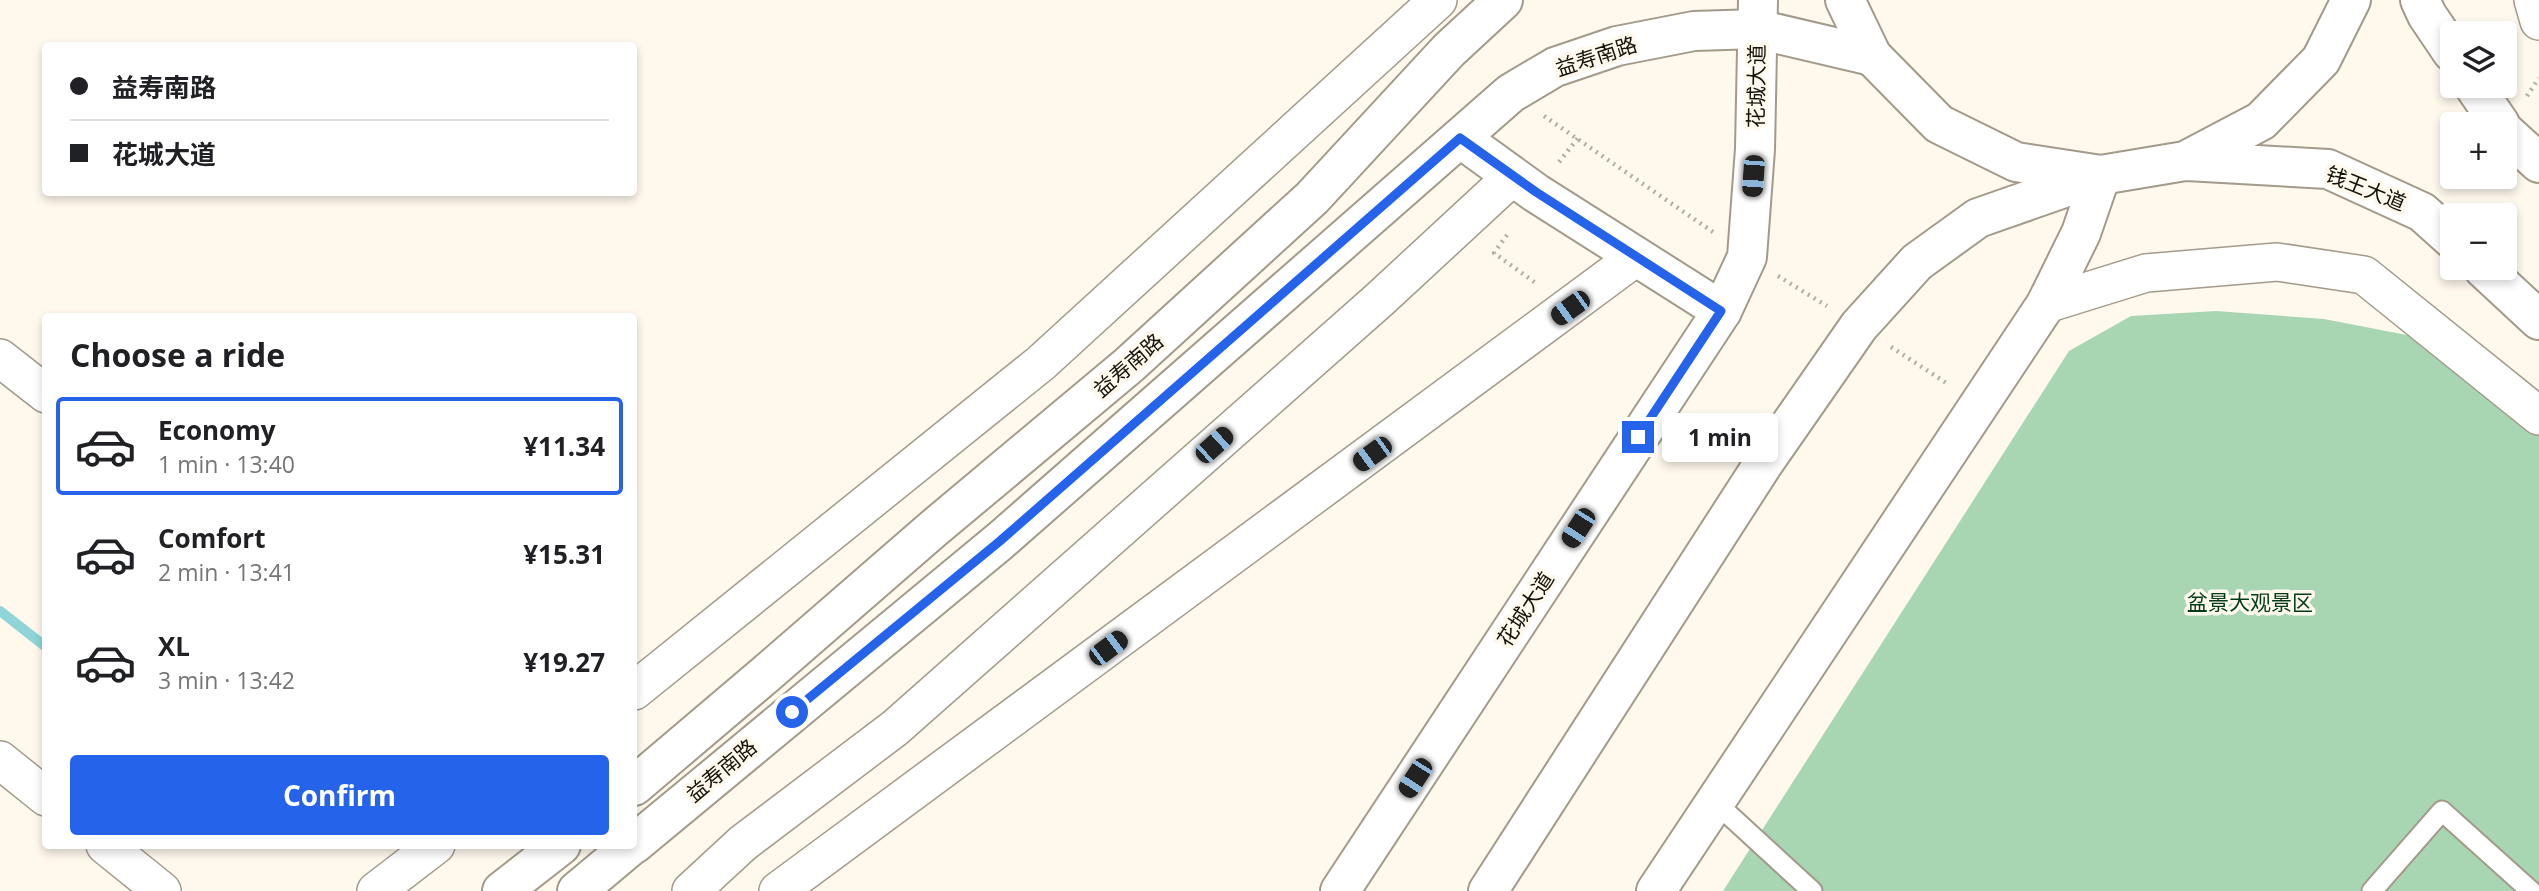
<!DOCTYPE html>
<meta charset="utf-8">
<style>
:root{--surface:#fff;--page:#f2f2f2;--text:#202124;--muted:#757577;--line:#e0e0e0;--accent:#2563eb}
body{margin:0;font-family:"Open Sans","Noto Sans SC",sans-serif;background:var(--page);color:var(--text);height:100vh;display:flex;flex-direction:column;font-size:26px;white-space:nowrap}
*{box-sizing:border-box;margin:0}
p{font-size:23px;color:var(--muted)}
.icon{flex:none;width:38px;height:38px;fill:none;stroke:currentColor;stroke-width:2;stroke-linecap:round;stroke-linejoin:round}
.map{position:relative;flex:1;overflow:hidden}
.sheet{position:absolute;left:42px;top:313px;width:595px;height:536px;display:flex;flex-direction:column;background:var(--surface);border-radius:7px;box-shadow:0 4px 10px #0003}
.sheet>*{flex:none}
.top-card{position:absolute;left:42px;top:42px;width:595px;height:154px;border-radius:7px;box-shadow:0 4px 10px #0003;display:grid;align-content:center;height:154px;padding:0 28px;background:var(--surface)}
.controls{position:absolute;left:2440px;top:21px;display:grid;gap:14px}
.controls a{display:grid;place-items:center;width:77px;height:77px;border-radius:7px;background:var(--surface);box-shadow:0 4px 10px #0003;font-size:35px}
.end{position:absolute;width:32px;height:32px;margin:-16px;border:9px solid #2563eb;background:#fff;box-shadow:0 0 0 4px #fff}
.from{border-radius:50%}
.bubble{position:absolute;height:49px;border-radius:7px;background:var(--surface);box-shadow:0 4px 10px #0003;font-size:23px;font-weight:700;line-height:49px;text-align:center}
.car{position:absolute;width:21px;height:42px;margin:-21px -10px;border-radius:9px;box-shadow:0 0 5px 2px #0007;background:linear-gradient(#222 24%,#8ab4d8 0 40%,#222 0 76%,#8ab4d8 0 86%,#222 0)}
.top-card b{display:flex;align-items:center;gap:24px;height:66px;font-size:26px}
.top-card b+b{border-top:2px solid var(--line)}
.top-card i{width:18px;height:18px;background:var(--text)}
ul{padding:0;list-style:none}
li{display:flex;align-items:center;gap:21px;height:98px;margin:0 14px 10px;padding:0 14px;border:4px solid transparent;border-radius:7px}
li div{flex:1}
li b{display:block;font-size:26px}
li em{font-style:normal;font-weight:700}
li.on{border-color:var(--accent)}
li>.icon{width:63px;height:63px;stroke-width:1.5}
h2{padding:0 28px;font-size:32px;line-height:84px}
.primary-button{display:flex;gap:14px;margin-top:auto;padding:14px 28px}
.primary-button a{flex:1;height:80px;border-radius:7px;background:var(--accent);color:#fff;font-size:28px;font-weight:700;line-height:80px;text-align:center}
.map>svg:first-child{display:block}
</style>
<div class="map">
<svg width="2539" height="891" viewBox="0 0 2539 891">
<rect width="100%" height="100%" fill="#fef8ed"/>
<path fill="#a8d6b3" d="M2216 311 2324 319 2422 338 2513 410 2539 434V891H1723L2069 351 2131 316Z"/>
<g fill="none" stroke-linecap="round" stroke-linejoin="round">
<path stroke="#8fd4d8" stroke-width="10" d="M0 611 46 647"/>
<defs>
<path id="service" d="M1715 802 1812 891
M2372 891 2442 811 2531 891"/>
<path id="minor" d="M2533 0 2539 21
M2046 304 2146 273 2277 262 2364 275 2539 416
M0 358 46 394
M634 691 1041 363 1438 0
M0 760 46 797
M105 845 162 891
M376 891 436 845
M691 891 743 843 895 728 1379 300 1513 176
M778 891 1636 257"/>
<path id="tertiary" d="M1656 891 2046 304 2081 233 2101 175"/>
<path id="secondary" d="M1460 138 1536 193 1722 311
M634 786 766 674 933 529 1129 365 1312 198 1449 50 1503 0
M634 844 1000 541 1511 93 1555 67 1617 46 1694 31 1757 29 1872 56
M502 891 561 845
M577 891 632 845"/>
<path id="primary" d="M1845 0 1872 56 1939 124 2016 162 2101 175 2185 161 2261 121 2321 60 2351 0
M2420 0 2427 15 2452 52
M2474 86 2500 124
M2504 131 2539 163
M2187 161 2328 169 2422 212 2452 239
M2483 268 2539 320
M1340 891 1722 311 1747 257 1755 149 1758 0
M1488 891 1763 464 1859 326 1917 262 1978 218 2101 175"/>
</defs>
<use href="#service" stroke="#a39a89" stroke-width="23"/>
<use href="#minor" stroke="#a39a89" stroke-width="40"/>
<use href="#tertiary" stroke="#a39a89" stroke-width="42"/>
<use href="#secondary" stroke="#a39a89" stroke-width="42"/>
<use href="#primary" stroke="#a39a89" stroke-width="42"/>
<path stroke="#b3aea4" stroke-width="4.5" stroke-dasharray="2 5" stroke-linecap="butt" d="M2527 96 2539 78
M1544 116 1713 232
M1559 162 1578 138
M2448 185 2457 177
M1507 235 1494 253 1537 284
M1778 276 1827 306
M1891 347 1948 384"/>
<use href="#service" stroke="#fff" stroke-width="19"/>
<use href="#minor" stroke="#fff" stroke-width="37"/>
<use href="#tertiary" stroke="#fff" stroke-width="38"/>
<use href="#secondary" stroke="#fff" stroke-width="38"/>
<use href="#primary" stroke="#fff" stroke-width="38"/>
</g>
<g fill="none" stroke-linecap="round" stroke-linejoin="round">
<path stroke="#2563eb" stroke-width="9" d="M792 712 1000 541 1460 138 1536 192 1721 311 1638 437"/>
</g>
<g text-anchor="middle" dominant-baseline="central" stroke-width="7" stroke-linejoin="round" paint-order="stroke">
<g font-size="21" fill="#15120c" stroke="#fef8ed">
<text transform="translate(1596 56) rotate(-18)">益寿南路</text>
<text transform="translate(1756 86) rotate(-89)">花城大道</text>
<text transform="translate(2366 188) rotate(22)">钱王大道</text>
<text transform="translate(1128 365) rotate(-41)">益寿南路</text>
<text transform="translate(1525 609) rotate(-57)">花城大道</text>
<text transform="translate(721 770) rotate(-40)">益寿南路</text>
</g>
<g font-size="21" fill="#013a19" stroke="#fef8ed">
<text x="2250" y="602">盆景大观景区</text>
</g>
</g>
</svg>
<div class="controls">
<a><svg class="icon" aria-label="layers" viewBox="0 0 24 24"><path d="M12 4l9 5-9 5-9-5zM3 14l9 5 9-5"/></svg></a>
<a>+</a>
<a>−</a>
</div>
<i class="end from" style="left:792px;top:712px"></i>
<i class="end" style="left:1638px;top:437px"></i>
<div class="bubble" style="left:1662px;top:413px;width:116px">1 min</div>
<i class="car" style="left:1753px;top:176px;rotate:184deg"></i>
<i class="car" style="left:1570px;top:308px;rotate:234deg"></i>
<i class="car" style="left:1214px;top:445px;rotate:48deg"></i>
<i class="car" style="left:1372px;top:454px;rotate:234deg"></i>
<i class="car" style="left:1578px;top:528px;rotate:213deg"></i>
<i class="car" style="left:1108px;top:648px;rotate:53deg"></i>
<i class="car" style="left:1415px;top:778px;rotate:213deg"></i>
<div class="top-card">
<b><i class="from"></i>益寿南路</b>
<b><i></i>花城大道</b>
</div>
<section class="sheet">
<h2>Choose a ride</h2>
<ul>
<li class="on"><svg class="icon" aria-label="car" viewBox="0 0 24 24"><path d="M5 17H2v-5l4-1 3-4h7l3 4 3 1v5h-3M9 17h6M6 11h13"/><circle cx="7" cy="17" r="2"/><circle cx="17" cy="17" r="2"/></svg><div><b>Economy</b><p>1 min · 13:40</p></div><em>¥11.34</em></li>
<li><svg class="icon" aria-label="car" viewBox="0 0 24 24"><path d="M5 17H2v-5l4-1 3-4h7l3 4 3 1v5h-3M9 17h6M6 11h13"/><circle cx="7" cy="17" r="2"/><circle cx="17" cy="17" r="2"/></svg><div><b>Comfort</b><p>2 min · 13:41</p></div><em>¥15.31</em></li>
<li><svg class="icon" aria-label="car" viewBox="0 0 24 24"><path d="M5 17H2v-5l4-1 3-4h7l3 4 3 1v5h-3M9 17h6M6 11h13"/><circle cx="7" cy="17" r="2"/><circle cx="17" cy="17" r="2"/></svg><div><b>XL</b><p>3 min · 13:42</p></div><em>¥19.27</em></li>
</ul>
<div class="primary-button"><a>Confirm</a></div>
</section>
</div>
